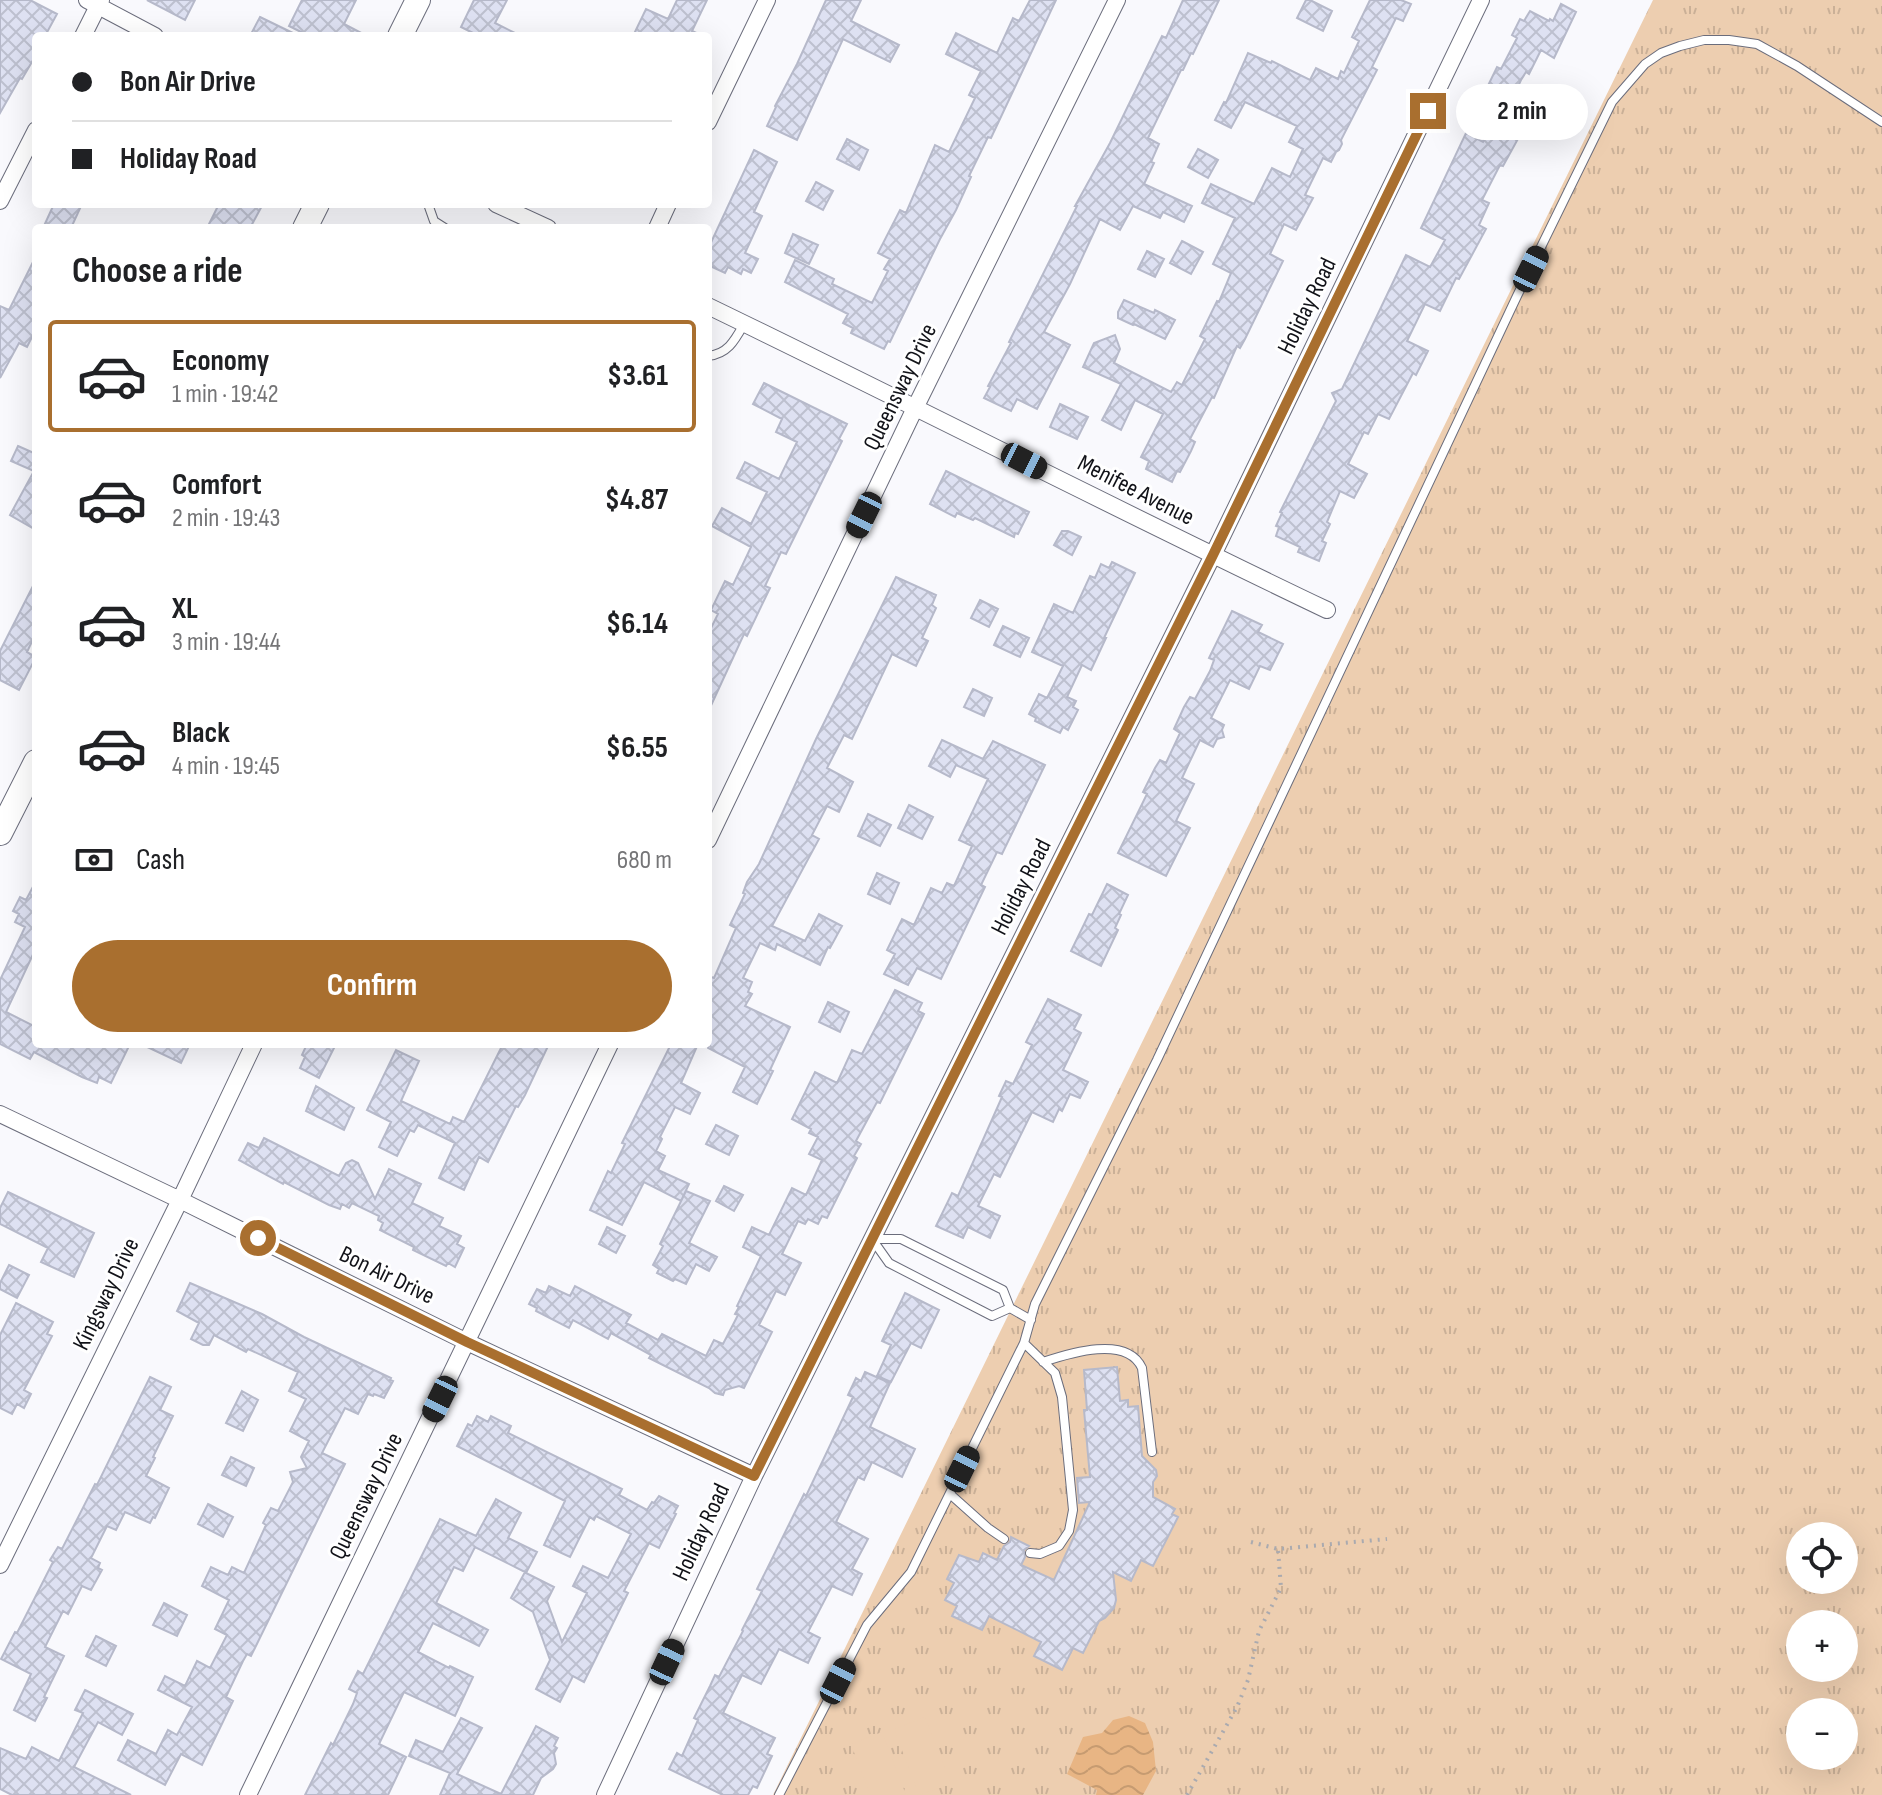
<!DOCTYPE html>
<meta charset="utf-8">
<style>
:root{--surface:#fff;--page:#f6f6f6;--text:#202124;--muted:#757577;--line:#e0e0e0;--accent:#a96f2f}
body{margin:0;font-family:"Sofia Sans Condensed",sans-serif;background:var(--page);color:var(--text);height:100vh;display:flex;flex-direction:column;font-size:30px;white-space:nowrap}
*{box-sizing:border-box;margin:0}
p{font-size:26px;color:var(--muted)}
.icon{flex:none;width:44px;height:44px;fill:none;stroke:currentColor;stroke-width:2;stroke-linecap:round;stroke-linejoin:round}
.map{position:relative;flex:1;overflow:hidden}
.sheet{position:absolute;left:32px;top:224px;width:680px;height:824px;display:flex;flex-direction:column;background:var(--surface);border-radius:8px;box-shadow:0 8px 32px #0002}
.sheet>*{flex:none}
.top-card{position:absolute;left:32px;top:32px;width:680px;height:176px;border-radius:8px;box-shadow:0 8px 32px #0002;display:grid;align-content:center;height:176px;padding:0 40px;background:var(--surface)}
.controls{position:absolute;left:1786px;top:1522px;display:grid;gap:16px}
.controls a{display:grid;place-items:center;width:72px;height:72px;border-radius:50%;background:var(--surface);box-shadow:0 8px 32px #0002;font-size:40px}
.end{position:absolute;width:36px;height:36px;margin:-18px;border:10px solid #a96f2f;background:#fff;box-shadow:0 0 0 4px #fff}
.from{border-radius:50%}
.bubble{position:absolute;height:56px;border-radius:28px;background:var(--surface);box-shadow:0 8px 32px #0002;font-size:26px;font-weight:700;line-height:56px;text-align:center}
.car{position:absolute;width:24px;height:48px;margin:-24px -12px;border-radius:10px;box-shadow:0 0 6px 2px #0007;background:linear-gradient(#222 24%,#8ab4d8 0 40%,#222 0 76%,#8ab4d8 0 86%,#222 0)}
.top-card b{display:flex;align-items:center;gap:28px;height:76px;font-size:30px}
.top-card b+b{border-top:2px solid var(--line)}
.top-card i{width:20px;height:20px;background:var(--text)}
ul{padding:0;list-style:none}
li{display:flex;align-items:center;gap:24px;height:112px;margin:0 16px 12px;padding:0 24px;border:4px solid transparent;border-radius:8px}
li div{flex:1}
li b{display:block;font-size:30px}
li em{font-style:normal;font-weight:700}
li.on{border-color:var(--accent)}
li>.icon{width:72px;height:72px;stroke-width:1.5}
h2{padding:0 40px;font-size:36px;line-height:96px}
.pay{display:flex;align-items:center;gap:20px;height:88px;padding:0 40px;font-size:30px}
.pay p{margin-inline-start:auto}
.button{display:flex;gap:16px;margin-top:auto;padding:16px 40px}
.button a{flex:1;height:92px;border-radius:48px;background:var(--accent);color:#fff;font-size:32px;font-weight:700;line-height:92px;text-align:center}
.map>svg:first-child{display:block}
</style>
<div class="map">
<svg width="1882" height="1795" viewBox="0 0 1882 1795">
<defs>
<pattern id="grass-tufts" width="24" height="20" patternUnits="userSpaceOnUse" patternTransform="scale(2)"><rect width="24" height="20" fill="#edceb0"/><path d="M3 7l-1-3M5 7V3M7 7l1-3M15 17l-1-3M17 17v-4M19 17l1-3" fill="none" stroke="#cab097"/></pattern>
<pattern id="water-waves" width="16" height="10" patternUnits="userSpaceOnUse" patternTransform="scale(2)"><rect width="16" height="10" fill="#e8b584"/><path d="M0 5q4-4 8 0t8 0" fill="none" stroke="#c69b71"/></pattern>
<pattern id="building-cross-hatch" width="8" height="8" patternUnits="userSpaceOnUse" patternTransform="scale(2)"><rect width="8" height="8" fill="#dee1f2"/><path d="M0 0l8 8M0 8l8-8" fill="none" stroke="#bdc0cf"/></pattern>
</defs>
<rect width="100%" height="100%" fill="#f9f9fd"/>
<path fill="url(#grass-tufts)" fill-rule="evenodd" d="M1653 0H1882V1795H773ZM1800 1536H1844V1580H1800ZM1800 1624H1844V1668H1800ZM1800 1712H1844V1756H1800Z"/>
<path fill="#edceb0" d="M925 1717 951 1784 919 1795 894 1729Z
M882 1732 906 1795H870L851 1744Z"/>
<path fill="url(#water-waves)" d="M1129 1716 1145 1723 1153 1742 1156 1771 1143 1795H1096L1097 1790 1067 1774 1083 1737 1102 1733 1113 1720Z"/>
<path fill="url(#building-cross-hatch)" stroke="#b6b9ca" stroke-width="2" d="M0 0H30L57 14 45 36H36V55L22 79 20 78 0 113Z
M147 0H195L185 20Z
M302 0H356L344 24 367 36H309L289 26Z
M474 0H507L495 23 521 36H479L461 27Z
M677 0H707L692 31 703 36H633L646 9 668 19Z
M826 0H861L851 21 899 45 890 62 843 39 797 140 767 126 776 107 775 106 797 64Z
M1030 0H1056L999 121 991 138 988 137 969 176 971 177 956 210 940 239 890 342 888 341 884 349 851 333 853 328 843 323 848 314 785 282 795 260 834 279 832 284 872 303 888 271 884 269 890 259 878 253 900 210 906 213 935 145 949 152 975 98 969 95 981 71 946 54 956 33 997 53 1013 18 1019 21Z
M1183 0H1219L1193 54 1191 53 1183 70H1181L1148 138 1159 144 1151 162 1154 163 1144 184 1192 206 1184 222 1163 212 1160 218 1133 206 1120 230 1100 219 1070 284 1044 332 1070 345 1037 409 1017 399 1011 411 984 398 990 387 988 386 1011 343 1009 342 1077 206H1075L1110 143 1162 36 1166 38Z
M1306 0H1310L1332 11 1323 31 1297 18Z
M1370 0H1401L1411 4 1403 21 1396 18 1372 67 1377 70 1341 140 1342 144 1339 150 1336 152 1331 162 1323 158 1305 195 1313 198 1296 230 1284 224 1270 254 1283 261 1245 339 1240 348 1237 346 1214 398 1212 397 1190 439 1195 442 1191 451 1180 472 1177 471 1172 482 1146 469 1149 461 1141 457 1163 414 1135 400 1121 430 1102 420 1121 384 1083 367 1094 343 1115 335 1120 349 1114 363 1171 392 1177 382 1182 385 1205 339 1200 336 1217 301 1219 302 1231 273 1213 264 1235 218 1202 203 1211 184 1254 204 1272 168 1290 177 1303 149 1289 142 1297 126 1245 102 1231 128 1215 120 1224 102 1226 103 1248 53 1271 63 1272 61 1310 80 1316 68 1338 79 1341 71 1344 73 1359 41 1352 37Z
M1561 4 1576 12 1554 58 1541 50 1529 74 1526 72 1521 80 1506 112 1481 100 1497 67 1501 69 1517 38 1512 35 1520 19 1524 21 1530 11 1549 21 1550 19 1553 21Z
M260 17 299 36H250Z
M1492 123 1519 137 1503 166 1500 165 1482 200 1489 203 1479 225 1486 229 1459 279 1456 278 1440 311 1425 304 1407 341 1428 351 1416 375 1413 373 1389 419 1378 414 1368 434 1364 432 1348 464 1367 474 1354 498 1340 491 1327 522 1330 524 1322 541 1326 543 1319 561 1298 552 1300 547 1276 536 1279 527 1276 526 1282 513 1280 512 1336 401 1332 393 1342 389 1406 255 1430 267 1445 240 1421 228 1466 133 1483 142Z
M847 139 868 150 859 170 837 159Z
M1198 149 1218 160 1208 178 1188 167Z
M754 150 777 162 754 212 762 216 745 253 758 259 751 273 743 269 741 274 728 267 725 273 708 265V249Z
M816 182 833 191 823 210 806 201Z
M54 204H82L71 228H43Z
M219 204H263L250 228H207Z
M793 234 818 245 809 264 785 253Z
M1182 241 1203 252 1191 274 1170 263Z
M1147 251 1164 259 1155 277 1138 269Z
M36 256V329L27 347 19 343 0 378V306L9 310Z
M1124 300 1154 313 1155 310 1175 320 1165 339 1134 324 1133 325 1118 318V312Z
M764 383 847 424 839 439 842 441 786 554 781 552 765 586 770 588 747 636 744 634 708 712V634L718 614 711 610 725 581 733 585 751 547 712 526 722 508 751 524 767 492 737 478 745 462 779 479 797 442 776 432 782 419 753 404Z
M1060 404 1088 417 1077 439 1050 427Z
M18 446 36 454V530L10 515 34 471 11 461Z
M946 471 1029 512 1018 534 1015 533 1014 537 975 518 973 520 957 513 955 517 930 504Z
M1062 531H1068L1081 537 1072 555 1054 545Z
M1112 562 1135 573 1104 638H1106L1091 670 1082 665 1067 697 1076 701 1073 707 1078 710 1068 730 1063 727 1060 733 1035 721 1036 718 1029 714 1039 694 1047 698 1063 666 1032 652 1054 604 1073 613 1090 576 1095 578 1101 564 1109 568Z
M896 577 936 595 932 605 936 608 922 638 928 641 916 666 892 654 852 739 844 735 827 768 853 782 839 812 827 806 812 835 819 839 772 926 805 941 819 914 842 926 830 948 828 947 820 965 777 944 775 950 760 943 743 978 752 982 748 992 752 994 745 1006 790 1027 770 1070 773 1071 757 1104 733 1092 745 1067 708 1048V976L714 978 736 928 730 925 745 894 743 893 747 882 759 864 816 739Z
M36 580V633L27 652 36 657 19 690 0 680V651Z
M980 600 998 609 989 627 971 618Z
M1232 611 1262 625 1258 632 1283 644 1270 670 1260 666 1249 689 1230 680 1211 718 1224 725 1222 730 1224 737 1217 739 1213 747 1200 740 1182 778 1194 784 1176 821 1190 828 1166 876 1118 853 1147 794 1143 792 1155 768 1160 760 1166 763 1180 733 1174 729 1184 707 1190 697 1195 699 1210 671 1214 660 1209 658Z
M1003 626 1029 638 1020 657 994 645Z
M973 689 992 698 984 716 964 707Z
M942 740 983 759 993 741 1045 765 1002 854 997 852 981 885 985 887 941 979 917 968 908 985 884 974 895 954 887 950 902 919 914 925 931 888 942 893 947 883 954 886 972 846 959 840 988 779 956 765 950 777 929 766Z
M909 805 933 817 922 839 898 828Z
M868 814 891 825 880 846 858 836Z
M877 873 899 883 890 904 868 894Z
M36 881V948L6 1012 36 1027V1044H130L111 1083 99 1077 97 1083 82 1077 34 1052 30 1059 0 1044V980L25 927 15 922 19 914 13 911 20 897 26 900Z
M1107 884 1128 895 1119 914 1121 915 1115 928 1118 930 1101 966 1071 951 1089 914 1092 915Z
M895 990 922 1003 918 1011 924 1014 880 1103 877 1102 856 1141 861 1144 854 1156 857 1158 827 1218 822 1216 818 1224 808 1219 805 1224 798 1221 782 1254 801 1263 785 1295 776 1291 759 1325 772 1332 744 1388 739 1386 725 1390 723 1395 715 1393 709 1388 649 1358 651 1355 611 1333 608 1339 573 1320 569 1328 536 1311 537 1308 529 1304 537 1289 546 1293 549 1286 570 1296 575 1286 631 1315 626 1323 658 1340 662 1334 706 1356 714 1340 723 1344 738 1315 735 1314 739 1307 737 1306 761 1256 743 1247 752 1227 769 1235 792 1188 806 1195 822 1160 809 1154 818 1137 809 1133 811 1129 792 1119 815 1072 837 1083 852 1050 862 1054Z
M1048 999 1081 1015 1074 1029 1081 1033 1063 1070 1088 1082 1080 1098 1070 1094 1062 1111 1059 1109 1053 1122 1032 1112 1000 1177 994 1174 978 1206 1000 1216 990 1238 968 1227 963 1238 936 1226 952 1193 958 1196 1002 1097 999 1096 1006 1081 1013 1084 1032 1045 1026 1042Z
M828 1002 849 1012 840 1032 819 1022Z
M141 1044H190L181 1063Z
M307 1044H336L319 1078 300 1068 305 1057 302 1055Z
M503 1044H549L525 1095 518 1107 516 1106 488 1162 479 1157 464 1190 439 1178 455 1143 418 1125 414 1132 410 1130 397 1156 379 1147 391 1122 367 1110 396 1050 419 1061 401 1101 450 1124 453 1117 464 1122Z
M671 1044H698L681 1083 700 1093 690 1114 675 1107 660 1137 662 1139 656 1151 665 1156 658 1170 689 1184 681 1201 644 1182 622 1225 590 1210 608 1171 611 1173 625 1144 622 1143Z
M316 1086 354 1108 344 1130 306 1111Z
M716 1125 738 1136 729 1155 706 1144Z
M264 1138 339 1176 346 1163 352 1160 358 1163 375 1199 389 1169 421 1184 412 1203 443 1218 439 1226 461 1236 457 1244 464 1248 455 1267 448 1263 446 1266 413 1250 414 1247 380 1230 383 1223 378 1220 379 1216 352 1203 349 1208 342 1204 340 1209 329 1205 284 1182 283 1184 239 1160 248 1143 259 1148Z
M724 1186 743 1195 734 1211 716 1201Z
M686 1191 710 1201 689 1243 717 1257 709 1271 696 1264 686 1284 675 1279 673 1281 657 1273 659 1269 653 1265 663 1246 660 1244Z
M8 1192 94 1233 74 1277 41 1262 48 1248 0 1224V1208Z
M607 1227 625 1236 616 1253 599 1244Z
M9 1265 29 1275 17 1298 0 1289V1283Z
M190 1283 262 1314 304 1337 391 1378 390 1380 393 1381 384 1398 374 1394 373 1396 368 1394 358 1414 345 1408 322 1453 345 1464 251 1656 247 1654 243 1661 226 1697 233 1701 218 1732 202 1765 181 1754 165 1785 118 1760 128 1740 156 1754 168 1730 177 1735 192 1707 158 1690 165 1676 185 1686 197 1661 210 1668 227 1635 215 1629 229 1600 202 1586 211 1567 228 1575 232 1567 244 1573 266 1525 263 1523 271 1508 278 1511 293 1482 290 1472 307 1468 301 1457 309 1441 290 1431 306 1399 289 1391 298 1372 248 1349 246 1352 214 1335 209 1345H203L191 1339 199 1323 177 1311Z
M905 1293 939 1310 921 1348 911 1343 891 1382 877 1376 891 1345 882 1341Z
M16 1303 53 1322 47 1334 52 1336 24 1390 31 1394 24 1408 17 1404 12 1414 0 1408V1335Z
M1117 1367 1120 1401 1128 1400V1407L1138 1406 1142 1456 1156 1470 1157 1476 1153 1482V1497L1175 1509 1172 1514 1178 1517 1153 1566 1141 1560 1131 1581 1113 1572 1116 1600 1114 1608 1105 1618 1099 1621 1083 1653 1073 1648 1062 1670 1034 1656 1041 1642 989 1616 982 1630 952 1616 957 1606 945 1600 954 1583 947 1579 959 1555 979 1562 983 1553 997 1560 1004 1546 1010 1542 1011 1537 1029 1546 1024 1550 1025 1557 1021 1565 1054 1580 1090 1502 1079 1503 1077 1478 1090 1477 1084 1410H1087L1084 1370Z
M865 1372 890 1383 870 1427 915 1449 902 1477 872 1462 864 1480 858 1477 836 1522 868 1539 852 1569 862 1574 852 1595 832 1586 808 1632 820 1638 808 1663 779 1649 761 1684 742 1675 723 1713 775 1738 767 1754 772 1756 757 1788 753 1786 748 1795H723L669 1769 677 1753 682 1756 698 1720 694 1718 710 1686 715 1675 719 1677 743 1631 742 1630 762 1591 757 1589 804 1494 806 1496 853 1397 848 1395 856 1378 861 1381Z
M150 1377 171 1387 160 1410 173 1416 153 1457 155 1458 146 1476 169 1488 155 1518 153 1517 150 1523 125 1512 116 1530 107 1526 91 1558 100 1563 98 1568 102 1570 91 1590 82 1586 68 1614 63 1611 45 1647 64 1656 44 1697 47 1698 35 1721 14 1710 31 1674 1 1659 15 1632 17 1633 53 1562 50 1560 58 1547 62 1549 95 1484 97 1485Z
M242 1391 258 1400 243 1431 226 1423Z
M477 1416 488 1422 491 1416 511 1426 508 1433 622 1489 619 1495 647 1510 652 1502 654 1503 659 1496 678 1506 674 1513 676 1514 659 1548 649 1543 624 1591 628 1593 584 1682 573 1676 560 1702 536 1689 550 1660 533 1612 511 1598 525 1572 475 1547 463 1571 454 1567 436 1603 488 1630 479 1646 433 1623 418 1652 449 1668 450 1666 473 1677 455 1716 404 1692 379 1744 406 1757 388 1795H305L331 1743 333 1745 353 1704 357 1693 349 1689 358 1671 363 1674 440 1519 476 1536 496 1499 521 1513 508 1538 537 1552 526 1573 554 1587 547 1601 562 1642 587 1593 573 1586 583 1566 608 1578 631 1534 596 1516 594 1520 590 1517 570 1557 544 1545 565 1501 457 1446 468 1424 472 1426Z
M231 1457 254 1468 246 1486 222 1475Z
M208 1504 233 1517 223 1537 198 1524Z
M164 1603 187 1615 177 1636 153 1625Z
M96 1636 116 1646 106 1666 86 1656Z
M85 1690 133 1714 122 1735 98 1722 74 1767 131 1795H12L0 1789V1748L26 1759 32 1747 59 1761 83 1713 75 1710Z
M461 1718 482 1728 457 1774 501 1794 536 1726 558 1738 554 1746 557 1748 554 1753 556 1764 553 1769 541 1778 533 1795H440L450 1773 409 1756 416 1740 443 1752Z"/>
<g fill="none" stroke-linecap="round" stroke-linejoin="round">
<defs>
<path id="lane" d="M428 204 434 221 445 228
M708 356C728 354 735 340 744 324
M872 1239H901L1003 1290 1010 1308 992 1316 889 1263Z
M1010 1308 1031 1320
M1024 1343 1055 1373 1062 1397 1073 1510 1069 1531 1059 1546 1040 1554 1030 1553
M1043 1362C1070 1353 1127 1335 1142 1368L1152 1452
M950 1494 988 1528 1004 1539
M779 1795 867 1625 911 1572 1024 1343 1035 1304 1157 1060 1517 296 1612 102 1645 64 1661 53 1680 46 1704 40H1729L1757 44 1797 66 1882 122"/>
<path id="street" d="M87 0 155 36
M83 36 101 0
M708 122 767 0
M0 201 36 130
M496 204 548 228
M657 228 668 204
M708 306C915 406 1119 511 1327 610
M708 840 916 406 1117 0
M0 1114 180 1200 467 1342 754 1476
M0 1565 180 1200 254 1044
M248 1795 610 1044
M605 1795 754 1476 1213 555 1481 0"/>
<path id="secondary" d="M400 36 418 0
M305 228 317 204
M0 833 36 762"/>
</defs>
<use href="#lane" stroke="#6b6d7c" stroke-width="10"/>
<use href="#street" stroke="#6b6d7c" stroke-width="18"/>
<use href="#secondary" stroke="#6b6d7c" stroke-width="26"/>
<path stroke="#aaaaaf" stroke-width="4" stroke-dasharray="2 6" stroke-linecap="butt" d="M1251 1542 1278 1549 1387 1539
M1187 1795 1237 1707 1248 1680 1259 1631 1281 1588 1278 1549"/>
<use href="#lane" stroke="#fff" stroke-width="8"/>
<use href="#street" stroke="#fff" stroke-width="16"/>
<use href="#secondary" stroke="#fff" stroke-width="24"/>
</g>
<g fill="none" stroke-linecap="round" stroke-linejoin="round">
<path stroke="#a96f2f" stroke-width="10" d="M258 1238 467 1342 754 1476 1213 555 1428 111"/>
</g>
<g text-anchor="middle" dominant-baseline="central" stroke-width="6" stroke-linejoin="round" paint-order="stroke">
<g font-size="24" fill="#111218" stroke="#fff">
<text transform="translate(1307 306) rotate(-64)">Holiday Road</text>
<text transform="translate(900 387) rotate(-64)">Queensway Drive</text>
<text transform="translate(1136 490) rotate(27)">Menifee Avenue</text>
<text transform="translate(1021 887) rotate(-63)">Holiday Road</text>
<text transform="translate(387 1275) rotate(26)">Bon Air Drive</text>
<text transform="translate(106 1294) rotate(-64)">Kingsway Drive</text>
<text transform="translate(366 1496) rotate(-64)">Queensway Drive</text>
<text transform="translate(701 1532) rotate(-65)">Holiday Road</text>
</g>
</g>
</svg>
<div class="controls">
<a><svg class="icon" aria-label="locate" viewBox="0 0 24 24"><circle cx="12" cy="12" r="6"/><path d="M12 2v4M12 18v4M2 12h4M18 12h4"/></svg></a>
<a>+</a>
<a>−</a>
</div>
<i class="end from" style="left:258px;top:1238px"></i>
<i class="end" style="left:1428px;top:111px"></i>
<div class="bubble" style="left:1456px;top:84px;width:132px">2 min</div>
<i class="car" style="left:1531px;top:269px;rotate:26deg"></i>
<i class="car" style="left:1024px;top:461px;rotate:117deg"></i>
<i class="car" style="left:864px;top:515px;rotate:206deg"></i>
<i class="car" style="left:440px;top:1399px;rotate:206deg"></i>
<i class="car" style="left:962px;top:1469px;rotate:26deg"></i>
<i class="car" style="left:667px;top:1662px;rotate:25deg"></i>
<i class="car" style="left:838px;top:1681px;rotate:27deg"></i>
<div class="top-card">
<b><i class="from"></i>Bon Air Drive</b>
<b><i></i>Holiday Road</b>
</div>
<section class="sheet">
<h2>Choose a ride</h2>
<ul>
<li class="on"><svg class="icon" aria-label="car" viewBox="0 0 24 24"><path d="M5 17H2v-5l4-1 3-4h7l3 4 3 1v5h-3M9 17h6M6 11h13"/><circle cx="7" cy="17" r="2"/><circle cx="17" cy="17" r="2"/></svg><div><b>Economy</b><p>1 min · 19:42</p></div><em>$3.61</em></li>
<li><svg class="icon" aria-label="car" viewBox="0 0 24 24"><path d="M5 17H2v-5l4-1 3-4h7l3 4 3 1v5h-3M9 17h6M6 11h13"/><circle cx="7" cy="17" r="2"/><circle cx="17" cy="17" r="2"/></svg><div><b>Comfort</b><p>2 min · 19:43</p></div><em>$4.87</em></li>
<li><svg class="icon" aria-label="car" viewBox="0 0 24 24"><path d="M5 17H2v-5l4-1 3-4h7l3 4 3 1v5h-3M9 17h6M6 11h13"/><circle cx="7" cy="17" r="2"/><circle cx="17" cy="17" r="2"/></svg><div><b>XL</b><p>3 min · 19:44</p></div><em>$6.14</em></li>
<li><svg class="icon" aria-label="car" viewBox="0 0 24 24"><path d="M5 17H2v-5l4-1 3-4h7l3 4 3 1v5h-3M9 17h6M6 11h13"/><circle cx="7" cy="17" r="2"/><circle cx="17" cy="17" r="2"/></svg><div><b>Black</b><p>4 min · 19:45</p></div><em>$6.55</em></li>
</ul>
<div class="pay"><svg class="icon" aria-label="cash" viewBox="0 0 24 24"><path d="M3 7h18v10H3z"/><circle cx="12" cy="12" r="2"/></svg>Cash<p>680 m</p></div>
<div class="button"><a>Confirm</a></div>
</section>
</div>
